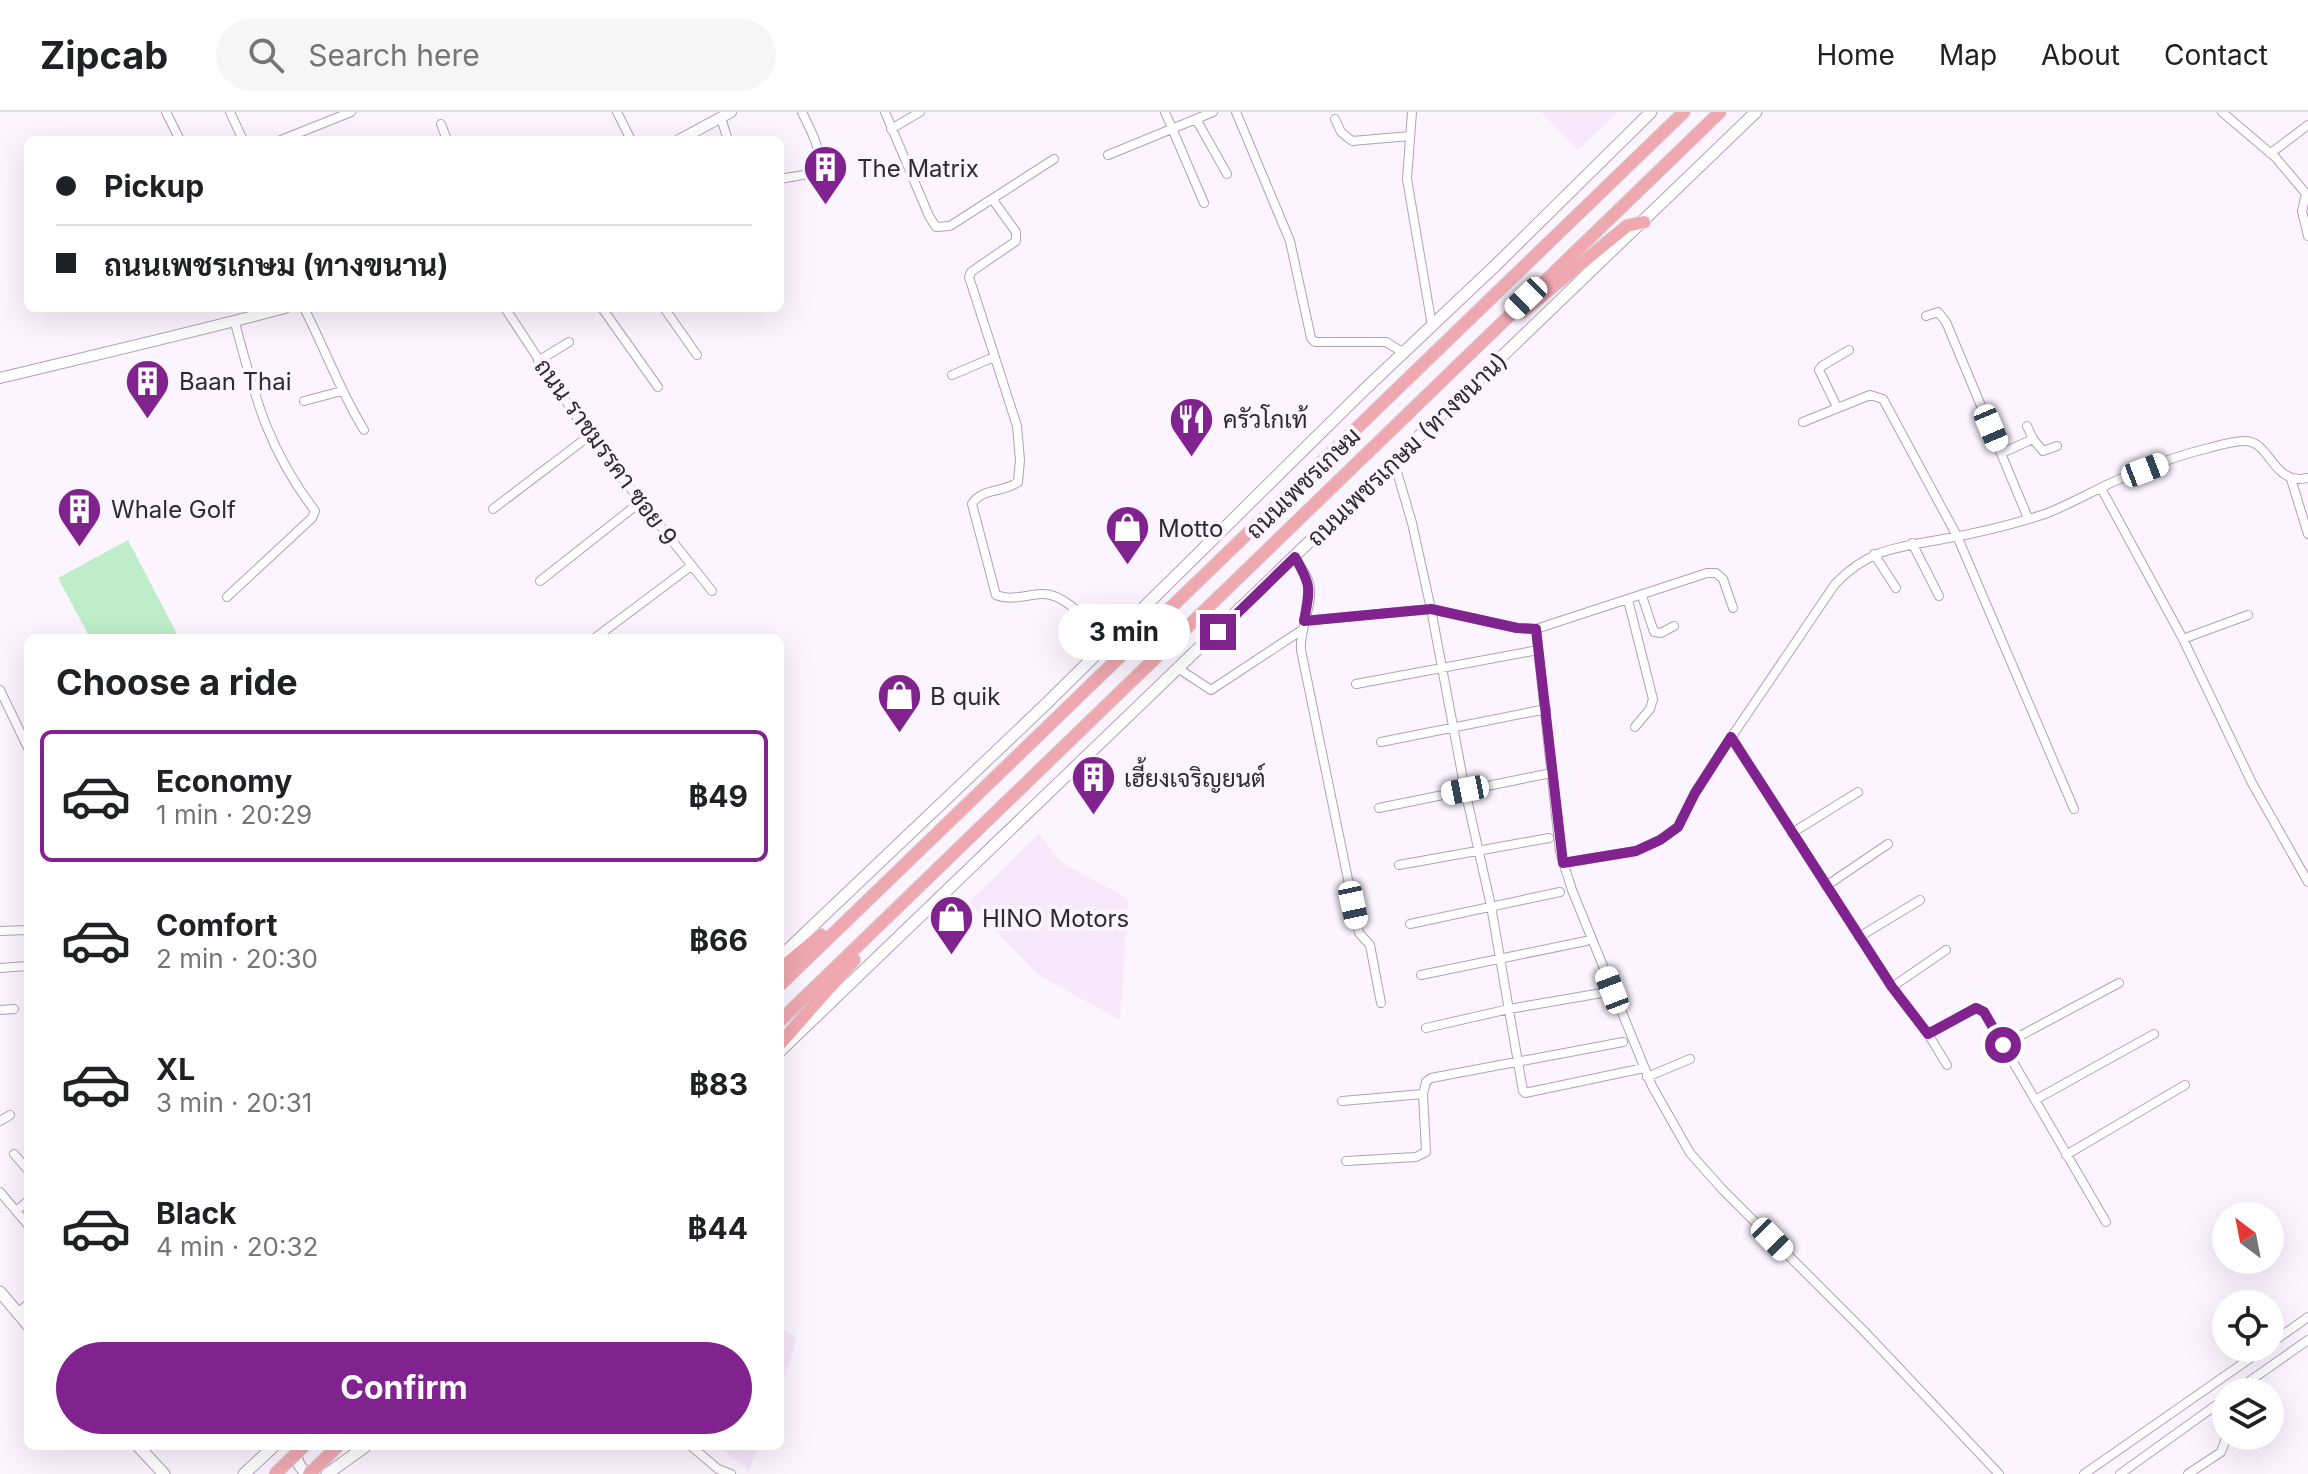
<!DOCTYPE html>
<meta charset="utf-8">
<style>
:root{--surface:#fff;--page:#f6f6f6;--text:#202124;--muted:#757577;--line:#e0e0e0;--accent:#81238f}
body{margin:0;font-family:Inter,Sarabun,sans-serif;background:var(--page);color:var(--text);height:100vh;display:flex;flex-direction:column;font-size:30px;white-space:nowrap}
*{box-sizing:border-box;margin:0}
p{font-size:26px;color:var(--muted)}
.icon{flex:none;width:44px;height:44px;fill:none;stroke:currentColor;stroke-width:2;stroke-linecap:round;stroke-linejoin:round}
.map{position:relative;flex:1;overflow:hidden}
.side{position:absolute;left:24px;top:522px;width:760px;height:816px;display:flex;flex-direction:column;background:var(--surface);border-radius:12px;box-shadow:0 8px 32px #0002}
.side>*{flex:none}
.banner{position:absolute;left:24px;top:24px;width:760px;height:176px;border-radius:12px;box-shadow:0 8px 32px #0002;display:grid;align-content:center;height:176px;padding:0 32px;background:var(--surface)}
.needle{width:52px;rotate:328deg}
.controls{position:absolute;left:2212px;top:1090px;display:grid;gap:16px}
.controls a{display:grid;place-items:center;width:72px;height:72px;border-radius:50%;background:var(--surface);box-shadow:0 8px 32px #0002;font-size:40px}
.end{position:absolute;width:36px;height:36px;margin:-18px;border:10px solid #81238f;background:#fff;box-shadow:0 0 0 4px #fff}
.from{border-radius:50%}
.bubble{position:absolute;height:56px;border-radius:28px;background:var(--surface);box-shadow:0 8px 32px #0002;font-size:26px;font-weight:700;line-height:56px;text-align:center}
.car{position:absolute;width:24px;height:48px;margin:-24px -12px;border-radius:10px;box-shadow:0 0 6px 2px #0007;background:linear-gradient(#fff 24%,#345 0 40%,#fff 0 76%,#345 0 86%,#fff 0)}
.banner b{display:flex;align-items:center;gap:28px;height:76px;font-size:30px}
.banner b+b{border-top:2px solid var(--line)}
.banner i{width:20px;height:20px;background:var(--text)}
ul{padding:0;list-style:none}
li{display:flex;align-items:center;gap:24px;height:132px;margin:0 16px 12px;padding:0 16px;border:4px solid transparent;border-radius:12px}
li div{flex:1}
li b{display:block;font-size:30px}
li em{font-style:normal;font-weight:700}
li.active{border-color:var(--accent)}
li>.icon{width:72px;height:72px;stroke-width:1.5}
h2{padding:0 32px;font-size:36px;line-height:96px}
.action{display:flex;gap:16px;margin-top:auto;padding:16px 32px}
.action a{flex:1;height:92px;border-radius:48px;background:var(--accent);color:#fff;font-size:32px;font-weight:700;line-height:92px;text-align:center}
header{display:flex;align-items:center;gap:48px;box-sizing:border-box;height:112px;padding:0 40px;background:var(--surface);border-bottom:2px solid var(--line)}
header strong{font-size:38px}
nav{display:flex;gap:44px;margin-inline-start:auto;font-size:28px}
.search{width:560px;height:72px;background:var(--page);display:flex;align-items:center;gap:20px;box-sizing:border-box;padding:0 28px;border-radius:44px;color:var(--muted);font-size:30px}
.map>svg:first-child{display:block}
</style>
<header>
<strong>Zipcab</strong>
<div class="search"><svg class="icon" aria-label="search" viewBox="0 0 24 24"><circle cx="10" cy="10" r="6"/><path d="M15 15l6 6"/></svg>Search here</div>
<nav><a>Home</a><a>Map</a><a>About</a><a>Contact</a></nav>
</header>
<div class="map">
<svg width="2308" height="1362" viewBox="0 0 2308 1362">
<rect width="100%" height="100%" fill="#fcf4ff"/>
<path fill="#f7e8fc" d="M1541 0H1618L1578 38Z
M1039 722 1061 750 1128 787 1120 908 1037 862 969 790Z
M780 1216 796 1224 792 1243 780 1276Z
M719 1334H758L749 1359Z"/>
<path fill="#bfedca" d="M128 428 179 526H90L58 466Z"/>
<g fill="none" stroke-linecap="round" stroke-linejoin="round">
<defs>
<path id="minor" d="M166 0 180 28
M230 0 243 28
M617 0 631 28
M885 0 929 104 936 115 950 114 1054 47
M1165 0 1204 91
M1236 0 1290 129 1311 226 1315 230H1386L1404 241
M1412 0 1407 67 1432 214
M2222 0 2276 46 2308 84
M721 6 728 28
M1196 7 1227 62
M1335 7 1341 20 1352 29 1410 24
M441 12 447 28
M891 17 920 0
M281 28 351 0
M2271 41 2308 13
M1108 43 1213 0
M780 67C789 65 804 64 812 60 830 49 808 14 802 0
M2306 82 2302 99 2308 124
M993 88 1016 120V129L971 160 969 165 1017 314 1020 348 1018 370C1004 381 981 376 972 392L996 483C1011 489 1026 483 1041 482 1067 480 1090 514 1106 531
M304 196C325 237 340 279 364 318
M505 196 589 324 712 479
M602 196 658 275
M664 196 697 243
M1926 204 1938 200 1946 210 2028 406
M538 249 569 230
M952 263 994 245
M304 289 342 279
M1837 295 1819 258 1822 254 1849 238
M1803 310 1870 283 1883 287 1957 424 2074 697
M2027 314 2033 327
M2002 341 2033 327 2043 339 2057 334
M1394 350 1412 411 1431 497 1465 678 1491 794 1523 979 1525 981 1644 956
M2291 367 2308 422
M2101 376 2183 527 2252 671 2308 770
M493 397 589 324
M1912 431 1939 484
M1874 442 1896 476
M1295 445C1299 453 1305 460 1308 468 1316 488 1299 516 1301 538L1359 821 1370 833 1381 891
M540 469 639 391
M1642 484 1654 520 1661 521 1674 514
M227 485 312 406 315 399C267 336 255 285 235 211
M1628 488 1653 587 1650 597 1635 615
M1304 509 1431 497 1517 516 1536 517 1560 740 1572 778 1652 974 1690 1041 1722 1077 1864 1219 1999 1362
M1536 517 1707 461H1716L1723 467 1733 496
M595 526 691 454
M2183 527 2248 503
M1179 557 1211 578 1302 518
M1356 572 1538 538
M0 578 28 636
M1731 625 1892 875 1928 922 1976 896 1984 900 2106 1110
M1381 630 1546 597
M1379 696 1551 661
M1792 721 1858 680
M1563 751 1636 739 1660 728 1678 715 1695 681 1722 639 1835 472C1868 438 1893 436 1938 428 1973 422 2011 413 2045 402 2071 392 2096 377 2122 366 2150 354 2179 343 2209 336 2220 333 2233 329 2245 329 2271 329 2272 374 2308 366
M1399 753 1549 726
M1826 774 1888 732
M1410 812 1560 780
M0 819 28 818
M1859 825 1920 788
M0 856 28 854
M1421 863 1586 829
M1892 875 1946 838
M0 898 14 897
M1426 916 1509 897 1602 881
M1928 922 1947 953
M2003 933 2119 871
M1647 965 1690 947
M2035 988 2154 922
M1342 989 1423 982
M0 1009 10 1003
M14 1042 28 1058
M2066 1043 2185 973
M1346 1049 1416 1045 1426 1040 1423 982 1426 970 1431 966 1623 930
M0 1080 28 1113
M16 1099 28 1089
M17 1201 28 1192
M2270 1232 2308 1205
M2234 1280 2308 1228
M2217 1293 2226 1314
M691 1334 718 1357 731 1362
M2084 1362 2265 1236
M2120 1362 2226 1286
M2188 1362 2221 1340 2227 1324"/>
<path id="tertiary" d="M679 28 731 0
M0 266C95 243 190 221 285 196"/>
<path id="secondary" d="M780 845 1045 593 1364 278 1497 152 1651 0
M780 939 1756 0
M0 1180 28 1213
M138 1334 164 1362
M297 1336C295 1347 299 1357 309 1362
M244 1362 274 1334
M327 1362 366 1334"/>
<path id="trunk" d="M1522 200 1627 114 1644 110
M780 857 821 823
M780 873 1684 0
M780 909 1720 0
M780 932 854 848"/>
</defs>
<use href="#minor" stroke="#b2a0b8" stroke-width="10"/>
<use href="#tertiary" stroke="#b2a0b8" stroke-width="12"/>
<use href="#secondary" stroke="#b2a0b8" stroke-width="13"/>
<use href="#trunk" stroke="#d6d4d6" stroke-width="14"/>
<use href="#minor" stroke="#fff" stroke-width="8"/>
<use href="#tertiary" stroke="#fff" stroke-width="10"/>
<use href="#secondary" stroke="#fff" stroke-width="11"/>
<use href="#trunk" stroke="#f0a8b0" stroke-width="12"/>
<defs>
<path id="trunk-bridge" d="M275 1362 304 1334
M309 1362 338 1334"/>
</defs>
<use href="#trunk-bridge" stroke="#d6d4d6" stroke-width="14" stroke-linecap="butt"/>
<use href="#trunk-bridge" stroke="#f0a8b0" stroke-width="12"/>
</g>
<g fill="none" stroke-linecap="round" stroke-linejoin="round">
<path stroke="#81238f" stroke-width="10" d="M1218 520 1295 445C1312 475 1310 476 1304 509L1431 497 1517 516 1536 517 1563 751 1636 739 1660 728 1678 715 1695 681 1731 625 1892 875 1928 922 1976 896 1984 900 2003 933"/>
</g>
<defs>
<symbol id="building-pin" viewBox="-11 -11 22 30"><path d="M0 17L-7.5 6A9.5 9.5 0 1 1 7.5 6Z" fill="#81238f" stroke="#fcf4ff"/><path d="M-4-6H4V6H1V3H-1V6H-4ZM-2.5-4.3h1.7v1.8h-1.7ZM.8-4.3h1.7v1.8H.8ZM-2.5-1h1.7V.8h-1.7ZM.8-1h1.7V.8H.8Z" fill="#fff"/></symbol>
<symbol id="restaurant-pin" viewBox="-11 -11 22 30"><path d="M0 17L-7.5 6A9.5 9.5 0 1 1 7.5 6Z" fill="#81238f" stroke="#fcf4ff"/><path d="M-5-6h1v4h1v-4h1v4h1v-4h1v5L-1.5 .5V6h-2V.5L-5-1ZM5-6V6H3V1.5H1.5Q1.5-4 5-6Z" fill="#fff"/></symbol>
<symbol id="shop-pin" viewBox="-11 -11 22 30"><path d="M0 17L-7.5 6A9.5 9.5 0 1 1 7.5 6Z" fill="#81238f" stroke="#fcf4ff"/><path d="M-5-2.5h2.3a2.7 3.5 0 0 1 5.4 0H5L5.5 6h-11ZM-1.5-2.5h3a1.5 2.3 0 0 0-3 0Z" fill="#fff"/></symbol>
</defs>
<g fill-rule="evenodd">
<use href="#building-pin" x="800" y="30" width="51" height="69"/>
<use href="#building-pin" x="122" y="244" width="51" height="69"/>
<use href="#restaurant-pin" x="1166" y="282" width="51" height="69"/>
<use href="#building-pin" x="54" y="372" width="51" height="69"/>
<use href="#shop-pin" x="1102" y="390" width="51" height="69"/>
<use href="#shop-pin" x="874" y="558" width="51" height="69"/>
<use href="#building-pin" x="1068" y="640" width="51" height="69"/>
<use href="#shop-pin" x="926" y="780" width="51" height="69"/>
</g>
<g text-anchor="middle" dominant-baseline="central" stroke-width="8" stroke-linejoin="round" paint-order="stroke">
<g font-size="24" fill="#302933" stroke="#fcf4ff" text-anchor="start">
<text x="857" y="56">The Matrix</text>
<text x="179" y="269">Baan Thai</text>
<text x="1223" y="307">ครัวโกเท้</text>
<text x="111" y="397">Whale Golf</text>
<text x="1158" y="416">Motto</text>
<text x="930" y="584">B quik</text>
<text x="1124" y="666">เฮี้ยงเจริญยนต์</text>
<text x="982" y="806">HINO Motors</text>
</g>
<g font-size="24" fill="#302933" stroke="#fcf4ff">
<text transform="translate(1407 337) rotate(-44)">ถนนเพชรเกษม (ทางขนาน)</text>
<text transform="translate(606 340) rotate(54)">ถนน ราชมรรคา ซอย 9</text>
<text transform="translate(1303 371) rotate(-44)">ถนนเพชรเกษม</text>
</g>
</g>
</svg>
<div class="controls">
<a><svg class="needle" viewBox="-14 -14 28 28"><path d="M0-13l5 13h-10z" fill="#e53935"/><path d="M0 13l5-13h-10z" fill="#757577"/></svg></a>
<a><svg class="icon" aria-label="locate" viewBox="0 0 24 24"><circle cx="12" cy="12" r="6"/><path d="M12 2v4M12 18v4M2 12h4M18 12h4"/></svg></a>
<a><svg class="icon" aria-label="layers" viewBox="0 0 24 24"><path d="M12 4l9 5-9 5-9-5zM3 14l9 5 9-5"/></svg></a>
</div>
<i class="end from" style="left:2003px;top:933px"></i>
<i class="end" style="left:1218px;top:520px"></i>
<div class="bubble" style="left:1058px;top:492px;width:132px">3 min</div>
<i class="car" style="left:1526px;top:186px;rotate:226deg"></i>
<i class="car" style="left:1991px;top:316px;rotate:157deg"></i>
<i class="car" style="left:2145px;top:358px;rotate:69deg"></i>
<i class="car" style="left:1465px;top:678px;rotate:259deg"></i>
<i class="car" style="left:1353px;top:793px;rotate:168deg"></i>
<i class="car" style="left:1612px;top:878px;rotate:339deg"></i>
<i class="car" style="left:1772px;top:1127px;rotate:136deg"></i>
<div class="banner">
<b><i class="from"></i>Pickup</b>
<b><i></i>ถนนเพชรเกษม (ทางขนาน)</b>
</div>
<section class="side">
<h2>Choose a ride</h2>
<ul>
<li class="active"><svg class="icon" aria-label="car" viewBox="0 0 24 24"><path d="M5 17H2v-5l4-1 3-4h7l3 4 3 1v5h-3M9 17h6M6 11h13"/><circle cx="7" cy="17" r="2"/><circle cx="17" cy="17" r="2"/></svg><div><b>Economy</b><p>1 min · 20:29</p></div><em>฿49</em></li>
<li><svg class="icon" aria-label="car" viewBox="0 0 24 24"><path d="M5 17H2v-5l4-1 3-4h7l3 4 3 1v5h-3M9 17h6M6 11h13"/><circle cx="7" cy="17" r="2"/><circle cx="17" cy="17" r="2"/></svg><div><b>Comfort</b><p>2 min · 20:30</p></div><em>฿66</em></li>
<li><svg class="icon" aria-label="car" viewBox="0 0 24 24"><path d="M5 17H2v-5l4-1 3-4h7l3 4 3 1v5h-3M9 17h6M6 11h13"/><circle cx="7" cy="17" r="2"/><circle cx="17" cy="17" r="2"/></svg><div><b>XL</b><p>3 min · 20:31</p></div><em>฿83</em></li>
<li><svg class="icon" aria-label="car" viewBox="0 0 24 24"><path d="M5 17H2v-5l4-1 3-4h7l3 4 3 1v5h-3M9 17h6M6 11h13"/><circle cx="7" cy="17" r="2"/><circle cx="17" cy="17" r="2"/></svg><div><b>Black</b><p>4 min · 20:32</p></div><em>฿44</em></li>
</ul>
<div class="action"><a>Confirm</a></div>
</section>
</div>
